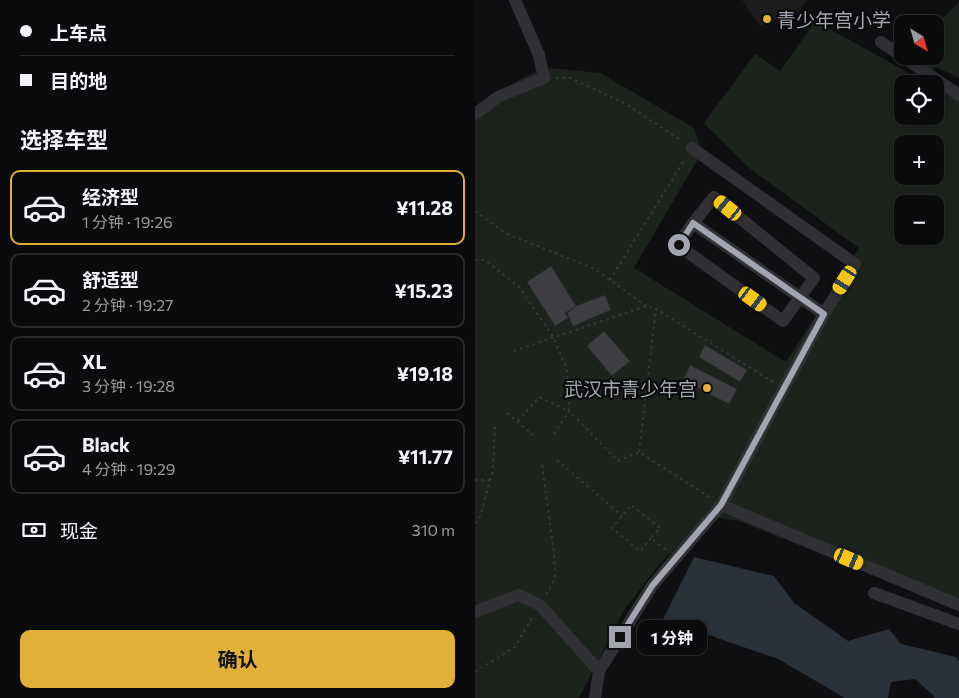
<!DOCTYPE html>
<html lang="zh">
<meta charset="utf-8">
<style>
:root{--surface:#0b0b0d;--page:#141416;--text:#f1f3f6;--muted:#9a9b9d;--line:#2b2b2e;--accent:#e0b038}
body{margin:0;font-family:Commissioner,"Noto Sans SC",sans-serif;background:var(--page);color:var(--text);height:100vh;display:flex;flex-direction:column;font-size:19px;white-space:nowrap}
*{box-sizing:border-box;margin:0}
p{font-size:16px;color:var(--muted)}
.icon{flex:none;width:28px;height:28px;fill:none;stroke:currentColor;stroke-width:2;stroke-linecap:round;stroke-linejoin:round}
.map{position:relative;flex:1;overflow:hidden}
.sheet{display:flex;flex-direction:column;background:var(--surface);width:475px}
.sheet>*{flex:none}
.hud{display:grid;align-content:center;height:110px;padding:0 20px;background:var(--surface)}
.needle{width:32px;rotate:143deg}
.fabs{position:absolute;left:419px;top:15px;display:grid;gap:10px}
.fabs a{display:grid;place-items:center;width:50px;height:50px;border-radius:10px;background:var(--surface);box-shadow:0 2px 12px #0003,0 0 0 1px var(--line);font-size:25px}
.end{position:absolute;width:22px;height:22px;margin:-11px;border:6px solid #a2a5b0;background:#111;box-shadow:0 0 0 2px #111}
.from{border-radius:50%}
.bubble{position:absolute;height:35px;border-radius:10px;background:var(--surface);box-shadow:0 2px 12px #0003,0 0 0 1px var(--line);font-size:16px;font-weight:700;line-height:35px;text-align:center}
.car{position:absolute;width:15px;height:30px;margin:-15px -8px;border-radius:6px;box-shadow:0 0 4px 1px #0007;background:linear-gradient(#f5c518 24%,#345 0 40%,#f5c518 0 76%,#345 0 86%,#f5c518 0)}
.hud b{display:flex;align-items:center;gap:18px;height:48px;font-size:19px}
.hud b+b{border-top:1px solid var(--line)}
.hud i{width:12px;height:12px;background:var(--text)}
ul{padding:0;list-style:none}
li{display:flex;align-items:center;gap:15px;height:75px;margin:0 10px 8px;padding:0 10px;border:2px solid var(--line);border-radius:10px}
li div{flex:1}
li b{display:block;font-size:19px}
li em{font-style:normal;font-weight:700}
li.active{border-color:var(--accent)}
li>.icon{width:45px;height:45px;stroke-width:1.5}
h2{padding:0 20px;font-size:22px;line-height:60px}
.pay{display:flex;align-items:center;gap:12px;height:55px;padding:0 20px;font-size:19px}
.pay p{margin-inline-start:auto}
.button{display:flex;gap:10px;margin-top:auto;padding:10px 20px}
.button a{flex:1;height:58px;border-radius:10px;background:var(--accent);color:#111;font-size:20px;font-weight:700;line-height:58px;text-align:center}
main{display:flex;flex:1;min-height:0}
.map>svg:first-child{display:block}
</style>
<main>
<section class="sheet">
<div class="hud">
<b><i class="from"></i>上车点</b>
<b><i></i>目的地</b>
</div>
<h2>选择车型</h2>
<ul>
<li class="active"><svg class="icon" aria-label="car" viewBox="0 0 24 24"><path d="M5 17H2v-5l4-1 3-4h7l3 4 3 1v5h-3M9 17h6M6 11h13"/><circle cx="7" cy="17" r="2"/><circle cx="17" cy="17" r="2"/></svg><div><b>经济型</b><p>1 分钟 · 19:26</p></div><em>¥11.28</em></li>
<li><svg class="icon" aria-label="car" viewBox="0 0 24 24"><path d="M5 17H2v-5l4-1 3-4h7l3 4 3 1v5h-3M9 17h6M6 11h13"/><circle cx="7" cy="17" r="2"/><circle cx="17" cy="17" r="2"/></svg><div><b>舒适型</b><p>2 分钟 · 19:27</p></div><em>¥15.23</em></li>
<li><svg class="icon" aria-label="car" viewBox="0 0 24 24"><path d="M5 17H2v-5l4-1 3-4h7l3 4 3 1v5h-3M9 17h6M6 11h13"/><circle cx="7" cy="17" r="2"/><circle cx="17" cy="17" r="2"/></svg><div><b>XL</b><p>3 分钟 · 19:28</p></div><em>¥19.18</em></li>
<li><svg class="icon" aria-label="car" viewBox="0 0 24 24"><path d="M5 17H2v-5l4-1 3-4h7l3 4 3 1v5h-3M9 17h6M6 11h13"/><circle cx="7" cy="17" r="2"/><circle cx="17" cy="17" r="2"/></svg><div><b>Black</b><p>4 分钟 · 19:29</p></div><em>¥11.77</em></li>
</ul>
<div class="pay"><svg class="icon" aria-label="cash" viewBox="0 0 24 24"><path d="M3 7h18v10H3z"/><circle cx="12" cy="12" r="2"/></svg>现金<p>310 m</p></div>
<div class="button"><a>确认</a></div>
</section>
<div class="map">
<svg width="484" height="698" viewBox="0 0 484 698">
<rect width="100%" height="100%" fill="#0f0f11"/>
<path fill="#1c1c1d" d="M267 0H332L324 11 285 26Z"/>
<path fill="#1c231d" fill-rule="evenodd" d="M484 2V78L461 67 453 74 428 56H460V25Z
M340 21 454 84H428V116H460V87L484 100V609L264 521 244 518 227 525 186 562 149 610 104 698H0V106L53 75 76 68 125 73 219 128 227 152 159 268 311 362 384 248 273 167 229 123 280 54 305 71ZM428 144H460V176H428ZM428 204H460V236H428Z"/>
<path fill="#2a3138" d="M219 557 299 576 319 603 373 641 414 629 426 644 481 657 484 661V698H459L458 695 440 679 416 682 413 698H370L303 659 188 619Z"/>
<path fill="#3f3f43" stroke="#2a2a2c" d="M76 266 101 306 90 313 93 318 80 326 52 282Z
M130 295 136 310 98 326 92 313 101 306Z
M129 331 155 361 137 376 112 346Z
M230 345 272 370 265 382 224 357Z
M215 365 262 389 254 404 208 380Z"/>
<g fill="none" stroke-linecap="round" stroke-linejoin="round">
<path stroke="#37383c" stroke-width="2" stroke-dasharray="2.5 4" stroke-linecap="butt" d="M81 78H95L151 104 207 141
M0 211 30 233 120 269 171 306
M0 260H10L44 287 78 337 92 369 94 411 64 397 42 422
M135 280 210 159
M39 351 171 306 181 309
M32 413 58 435
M79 434 94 411 143 461 164 452 236 498
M164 452 181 309 298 382
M82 460 147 516
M67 465 79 552 80 579 71 595
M0 480H15
M0 523 5 517 18 470 20 422
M176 538 165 551 137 528 156 505 185 528 176 538 191 550
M0 672 40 647 58 616"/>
<path stroke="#313135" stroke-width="12" d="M406 42 484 95
M0 114 23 97 69 78 64 55 40 0
M217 148 380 264 349 314
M218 223 239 197 339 278 308 321 203 245 218 223 349 314 246 505
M399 593 484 624
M0 612 43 595 65 605 124 671
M120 698 124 671 177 586 246 505 484 605"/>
</g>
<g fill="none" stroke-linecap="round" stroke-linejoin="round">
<path stroke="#a2a5b0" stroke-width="6" d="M145 637 177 586 246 505 349 314 218 223 204 245"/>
</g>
<g fill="#e0b038" stroke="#0b0a0b" stroke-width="2">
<circle cx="292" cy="19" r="5"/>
<circle cx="232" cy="388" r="5"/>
</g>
<g text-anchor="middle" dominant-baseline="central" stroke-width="4.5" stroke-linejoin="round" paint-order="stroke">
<g font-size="19" fill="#a2a5b0" stroke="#0b0a0b" text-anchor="start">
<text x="302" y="19">青少年宫小学</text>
<text x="222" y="388" text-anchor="end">武汉市青少年宫</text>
</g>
</g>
</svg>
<div class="fabs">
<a><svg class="needle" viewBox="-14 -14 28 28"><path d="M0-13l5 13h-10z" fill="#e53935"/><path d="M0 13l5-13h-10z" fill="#9a9b9d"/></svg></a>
<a><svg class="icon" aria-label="locate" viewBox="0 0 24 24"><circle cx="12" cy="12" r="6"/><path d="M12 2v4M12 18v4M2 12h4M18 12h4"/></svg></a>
<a>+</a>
<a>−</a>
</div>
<i class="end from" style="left:204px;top:245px"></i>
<i class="end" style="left:145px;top:637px"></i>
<div class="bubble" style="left:162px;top:620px;width:70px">1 分钟</div>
<i class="car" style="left:253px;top:208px;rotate:309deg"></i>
<i class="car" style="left:370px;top:280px;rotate:212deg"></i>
<i class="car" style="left:278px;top:299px;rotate:126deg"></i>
<i class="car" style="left:374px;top:559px;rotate:113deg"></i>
</div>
</main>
